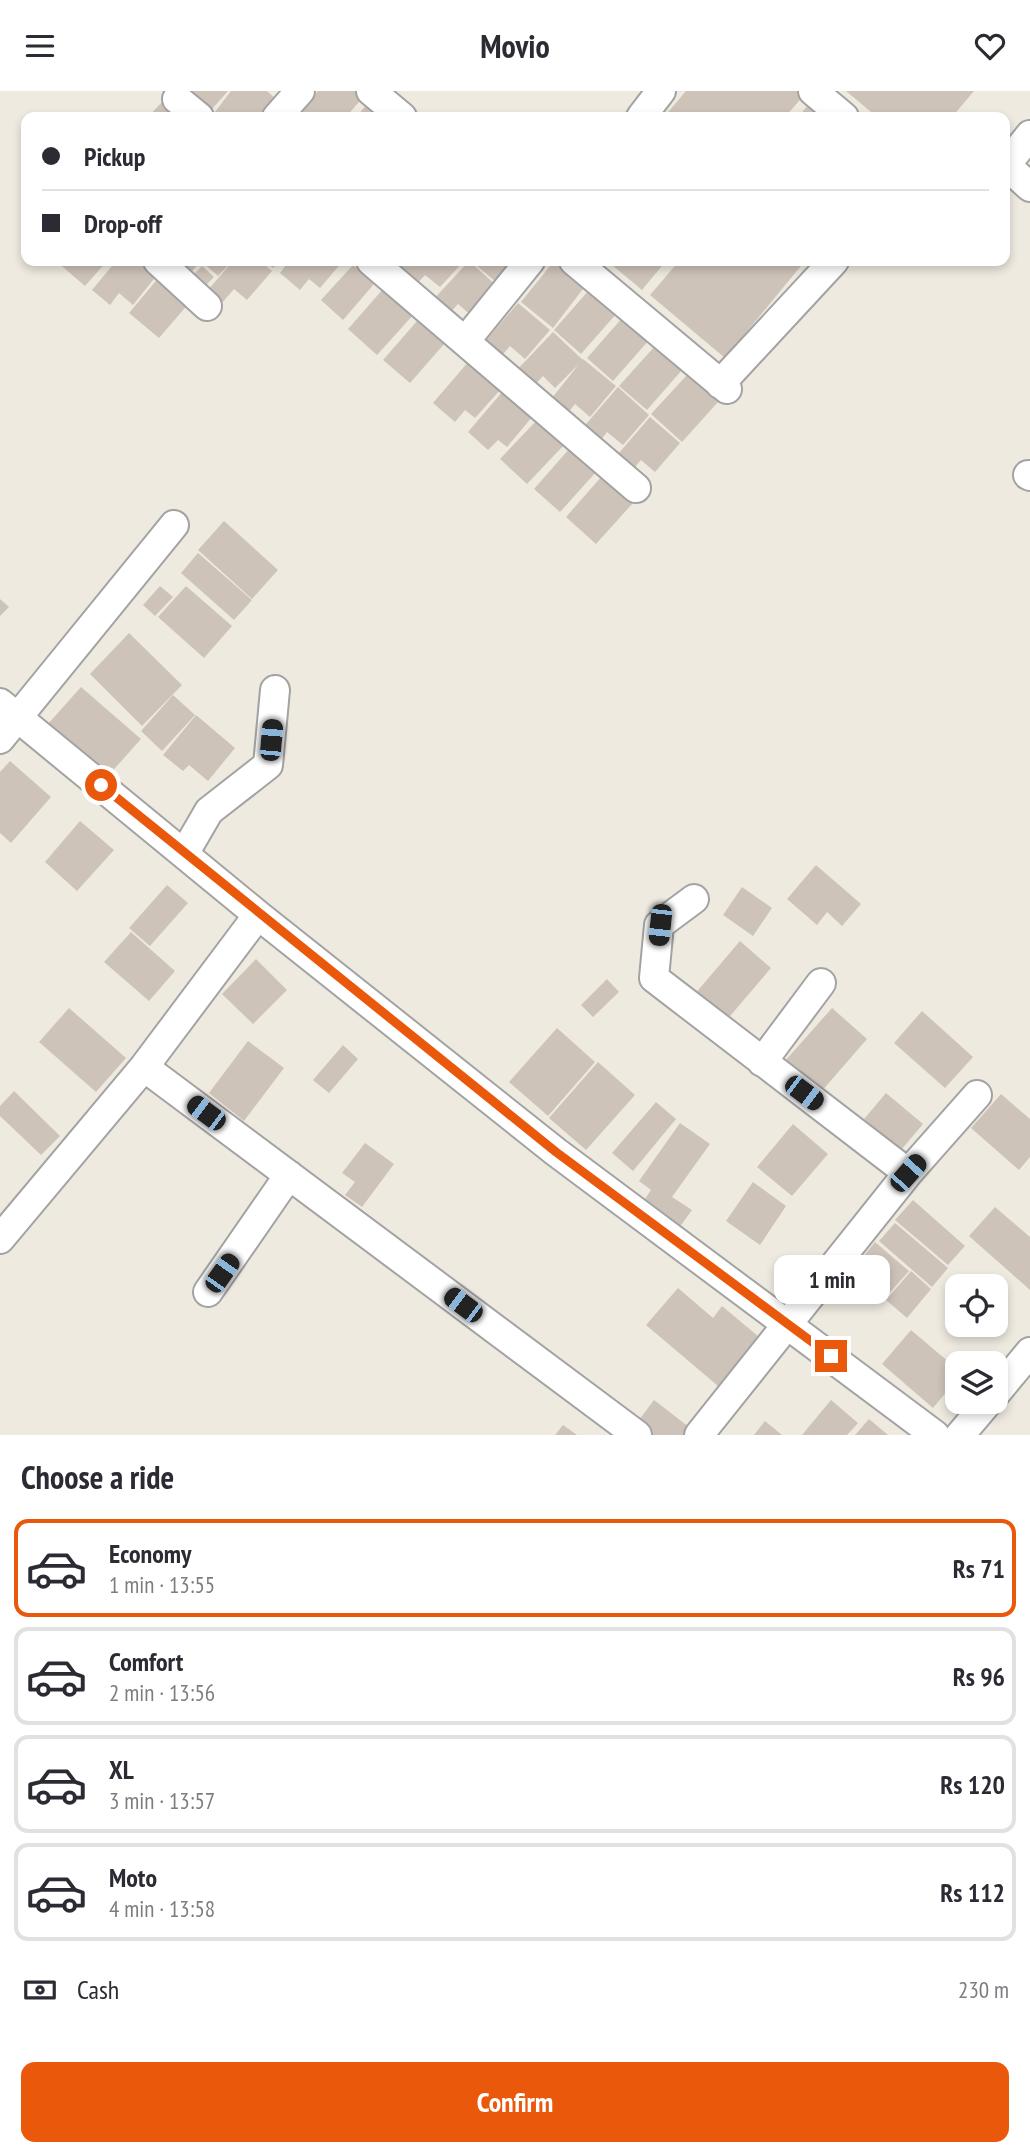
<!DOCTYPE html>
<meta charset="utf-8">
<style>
:root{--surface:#fff;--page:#f2f2f3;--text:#2b2b33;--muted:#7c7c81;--line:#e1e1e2;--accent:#ea580c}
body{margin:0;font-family:"PT Sans Narrow",sans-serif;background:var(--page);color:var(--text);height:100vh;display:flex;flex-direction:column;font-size:26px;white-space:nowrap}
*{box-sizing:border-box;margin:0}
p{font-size:23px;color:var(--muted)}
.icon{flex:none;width:38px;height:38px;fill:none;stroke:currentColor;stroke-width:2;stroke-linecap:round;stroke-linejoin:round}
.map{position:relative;height:1344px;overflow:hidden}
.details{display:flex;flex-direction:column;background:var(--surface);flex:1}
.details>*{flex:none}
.top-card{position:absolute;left:21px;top:21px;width:989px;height:154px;border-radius:14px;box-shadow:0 4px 10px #0003;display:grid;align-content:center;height:154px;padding:0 21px;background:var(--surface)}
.tools{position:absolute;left:945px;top:1183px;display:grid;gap:14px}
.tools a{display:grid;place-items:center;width:63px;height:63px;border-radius:14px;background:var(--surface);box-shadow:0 4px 10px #0003;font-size:35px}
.end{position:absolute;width:32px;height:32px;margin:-16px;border:9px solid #ea580c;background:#fff;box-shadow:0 0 0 4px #fff}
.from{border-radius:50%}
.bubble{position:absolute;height:49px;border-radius:14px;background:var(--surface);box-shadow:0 4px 10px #0003;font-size:23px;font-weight:700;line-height:49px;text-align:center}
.car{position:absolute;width:21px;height:42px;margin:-21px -10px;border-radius:9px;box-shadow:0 0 5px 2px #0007;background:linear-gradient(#222 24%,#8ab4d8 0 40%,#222 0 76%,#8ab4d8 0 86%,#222 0)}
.top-card b{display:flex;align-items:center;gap:24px;height:66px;font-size:26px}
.top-card b+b{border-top:2px solid var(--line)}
.top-card i{width:18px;height:18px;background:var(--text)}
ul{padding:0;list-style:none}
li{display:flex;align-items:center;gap:21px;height:98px;margin:0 14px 10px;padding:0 7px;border:4px solid var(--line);border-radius:14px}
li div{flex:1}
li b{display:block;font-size:26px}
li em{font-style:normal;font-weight:700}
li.active{border-color:var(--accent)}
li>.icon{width:63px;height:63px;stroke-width:1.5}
h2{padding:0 21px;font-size:32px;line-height:84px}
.pay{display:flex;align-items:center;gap:18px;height:77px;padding:0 21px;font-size:26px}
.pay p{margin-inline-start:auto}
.cta{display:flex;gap:14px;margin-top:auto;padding:14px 21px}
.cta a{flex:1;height:80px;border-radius:14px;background:var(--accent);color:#fff;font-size:28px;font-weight:700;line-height:80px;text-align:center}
header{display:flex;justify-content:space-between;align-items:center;height:91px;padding:0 21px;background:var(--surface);font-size:32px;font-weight:700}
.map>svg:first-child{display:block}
</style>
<header><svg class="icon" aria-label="menu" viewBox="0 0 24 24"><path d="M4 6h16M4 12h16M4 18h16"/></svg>Movio<svg class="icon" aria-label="heart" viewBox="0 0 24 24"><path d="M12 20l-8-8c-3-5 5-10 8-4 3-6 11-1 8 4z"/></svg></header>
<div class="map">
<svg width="1030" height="1344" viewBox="0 0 1030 1344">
<rect width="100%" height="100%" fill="#eeeae0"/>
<path fill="#cec3b9" d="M179 0H228L212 18 197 5 192 11Z
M231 0H267L277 9 262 26H211Z
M318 0H359L364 5 346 26H301L298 24Z
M686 0H801L805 3 785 26H664Z
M846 0H974L952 26H877Z
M814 7 837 26H798Z
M162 11 179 26H148Z
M369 11 386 26H356Z
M56 170H107L85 195Z
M116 170H140L157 184 133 214 119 202 110 214 92 199Z
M171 170H232L218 185 201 170 188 185Z
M233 170H260L272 180 247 209 234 198 221 213 207 200Z
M265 170H279L273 177Z
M289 170H343L320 197 309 188 300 199 280 182Z
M406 170H464L440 196 425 184 413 197 396 181Z
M469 170 498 196 472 225 458 213 447 225 431 211Z
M471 170H515L496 191Z
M554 170 586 194 553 237 521 211Z
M607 170H666L642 199Z
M679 170H805L725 267 650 204Z
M353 174 374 193 343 229 321 209Z
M202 175 214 186 205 195 193 184Z
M160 185 190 211 159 247 129 222Z
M384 197 414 223 377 264 348 238Z
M589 199 617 222 581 263 554 239Z
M518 212 550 239 525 268 510 255 498 269 482 254Z
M623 226 649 249 613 290 587 267Z
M418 229 445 252 410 292 383 269Z
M553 241 583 269 555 297 543 285 531 298 514 282Z
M655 255 682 279 647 319 619 295Z
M583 268 616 295 590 326 575 313 565 326 548 312Z
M469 270 501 298 475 327 465 319 455 331 433 312Z
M688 283 718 311 682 351 651 323Z
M618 296 649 324 623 354 607 341 597 354 580 340Z
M503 300 533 325 507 356 498 349 488 359 468 341Z
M650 326 680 352 655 381 641 369 629 383 613 369Z
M538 328 564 354 527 393 500 368Z
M570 357 596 381 560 421 534 398Z
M602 385 633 412 596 453 566 426Z
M224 430 278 479 252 508 198 459Z
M198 462 252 509 234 529 181 482Z
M160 495 173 506 155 525 143 514Z
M186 495 232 535 204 567 158 526Z
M0 508 9 516 0 525Z
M129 542 182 594 142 635 90 583Z
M81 596 141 648 108 685 48 633Z
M173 604 195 624 162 660 141 640Z
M196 624 235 657 208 690 189 674 183 680 163 664Z
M10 670 51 706 11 752 0 742V681Z
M80 730 114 759 77 800 45 771Z
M816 774 861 813 842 835 827 821 817 834 787 808Z
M167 794 188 812 150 855 129 837Z
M742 796 772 817 753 845 723 824Z
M131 841 175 880 149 910 104 871Z
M740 850 771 877 725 931 694 904Z
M256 868 287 899 253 933 222 903Z
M607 888 619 901 593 926 581 914Z
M69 917 126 967 96 1001 39 951Z
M832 917 867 948 821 1001 785 970Z
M922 920 973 966 945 997 894 952Z
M557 937 595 971 548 1025 509 991Z
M248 950 284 977 244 1030 209 1002Z
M343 954 358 968 329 1002 313 989Z
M598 971 635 1004 586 1059 549 1027Z
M14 1000 60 1045 41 1064 0 1025V1015Z
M886 1002 923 1033 901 1059 864 1028Z
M1001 1003 1030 1028V1066L1019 1079 971 1037Z
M656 1011 676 1028 633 1080 612 1062Z
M680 1032 710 1053 672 1106 692 1119 679 1137 643 1111 651 1099 639 1090Z
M793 1033 828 1063 792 1105 757 1076Z
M365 1052 394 1073 362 1116 345 1104 355 1091 342 1082Z
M753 1091 786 1115 760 1154 726 1130Z
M913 1109 965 1155 948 1174 895 1129Z
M995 1116 1030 1146V1199L969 1145Z
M895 1132 948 1177 932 1196 879 1150Z
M875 1151 909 1180 886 1206 853 1178Z
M911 1180 931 1198 907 1227 886 1209Z
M678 1197 713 1227 722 1215 759 1246 718 1295 646 1234Z
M911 1239 957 1278V1288L933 1317 882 1273Z
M654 1309 689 1336 683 1344H650L636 1333Z
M831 1309 858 1332 847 1344H802Z
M869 1328 888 1344H855Z
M765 1330 782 1344H754Z
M563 1334 577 1344H555Z"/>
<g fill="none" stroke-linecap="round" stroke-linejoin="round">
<defs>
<path id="minor" d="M371 0 402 26
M813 0 844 26
M177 8 199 26
M277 26 300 0
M641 26 661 0
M1030 44 1006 74 1030 96
M158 170 207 215
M371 170 636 397
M574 170 727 298
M466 249 530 170
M720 293 834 170
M1028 384 1030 385
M0 612 258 824 556 1061 935 1344
M0 648 174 434
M184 763 209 720 268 674 275 599
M694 808 659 834 654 887 908 1082
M762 971 821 892
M144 976 637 1344
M0 1148 144 976 258 824
M208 1201 289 1084
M996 1302 1030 1261
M699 1344 908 1082 977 1004
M960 1344 988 1311"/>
</defs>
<use href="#minor" stroke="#a3a3a3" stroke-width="32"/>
<use href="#minor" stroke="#fff" stroke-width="28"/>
</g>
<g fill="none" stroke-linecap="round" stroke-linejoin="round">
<path stroke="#ea580c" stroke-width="9" d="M101 694 556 1061 831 1265"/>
</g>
</svg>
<div class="tools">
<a><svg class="icon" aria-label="locate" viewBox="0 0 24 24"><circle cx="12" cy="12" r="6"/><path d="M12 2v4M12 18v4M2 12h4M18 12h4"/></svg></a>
<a><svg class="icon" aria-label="layers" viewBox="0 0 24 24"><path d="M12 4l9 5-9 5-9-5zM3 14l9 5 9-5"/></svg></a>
</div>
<i class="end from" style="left:101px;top:694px"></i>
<i class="end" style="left:831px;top:1265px"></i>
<div class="bubble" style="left:774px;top:1164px;width:116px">1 min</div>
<i class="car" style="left:271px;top:649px;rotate:5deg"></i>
<i class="car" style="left:660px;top:834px;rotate:186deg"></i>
<i class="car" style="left:804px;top:1002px;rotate:127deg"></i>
<i class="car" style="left:206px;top:1022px;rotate:307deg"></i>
<i class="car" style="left:908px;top:1082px;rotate:42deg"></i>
<i class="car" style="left:222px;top:1182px;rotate:35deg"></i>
<i class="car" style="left:463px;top:1214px;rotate:307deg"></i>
<div class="top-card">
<b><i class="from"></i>Pickup</b>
<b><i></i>Drop-off</b>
</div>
</div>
<section class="details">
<h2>Choose a ride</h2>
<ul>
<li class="active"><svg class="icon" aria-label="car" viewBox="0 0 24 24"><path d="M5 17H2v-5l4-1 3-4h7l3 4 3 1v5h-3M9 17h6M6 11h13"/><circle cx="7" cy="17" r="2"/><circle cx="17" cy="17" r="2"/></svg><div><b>Economy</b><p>1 min · 13:55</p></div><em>Rs 71</em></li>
<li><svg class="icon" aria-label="car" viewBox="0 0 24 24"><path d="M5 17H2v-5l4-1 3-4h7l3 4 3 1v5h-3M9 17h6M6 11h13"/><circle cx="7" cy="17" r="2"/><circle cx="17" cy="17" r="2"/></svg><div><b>Comfort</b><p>2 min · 13:56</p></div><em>Rs 96</em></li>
<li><svg class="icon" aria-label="car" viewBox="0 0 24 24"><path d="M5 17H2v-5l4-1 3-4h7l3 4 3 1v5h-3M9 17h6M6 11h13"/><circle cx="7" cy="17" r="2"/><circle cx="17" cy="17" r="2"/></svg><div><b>XL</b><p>3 min · 13:57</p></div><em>Rs 120</em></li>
<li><svg class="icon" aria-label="car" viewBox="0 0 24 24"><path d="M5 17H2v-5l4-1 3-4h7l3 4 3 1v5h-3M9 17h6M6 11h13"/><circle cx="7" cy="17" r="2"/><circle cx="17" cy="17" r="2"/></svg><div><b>Moto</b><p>4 min · 13:58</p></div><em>Rs 112</em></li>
</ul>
<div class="pay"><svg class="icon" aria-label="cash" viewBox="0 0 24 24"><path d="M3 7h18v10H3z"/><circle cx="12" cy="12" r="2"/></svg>Cash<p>230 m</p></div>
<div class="cta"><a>Confirm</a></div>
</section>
